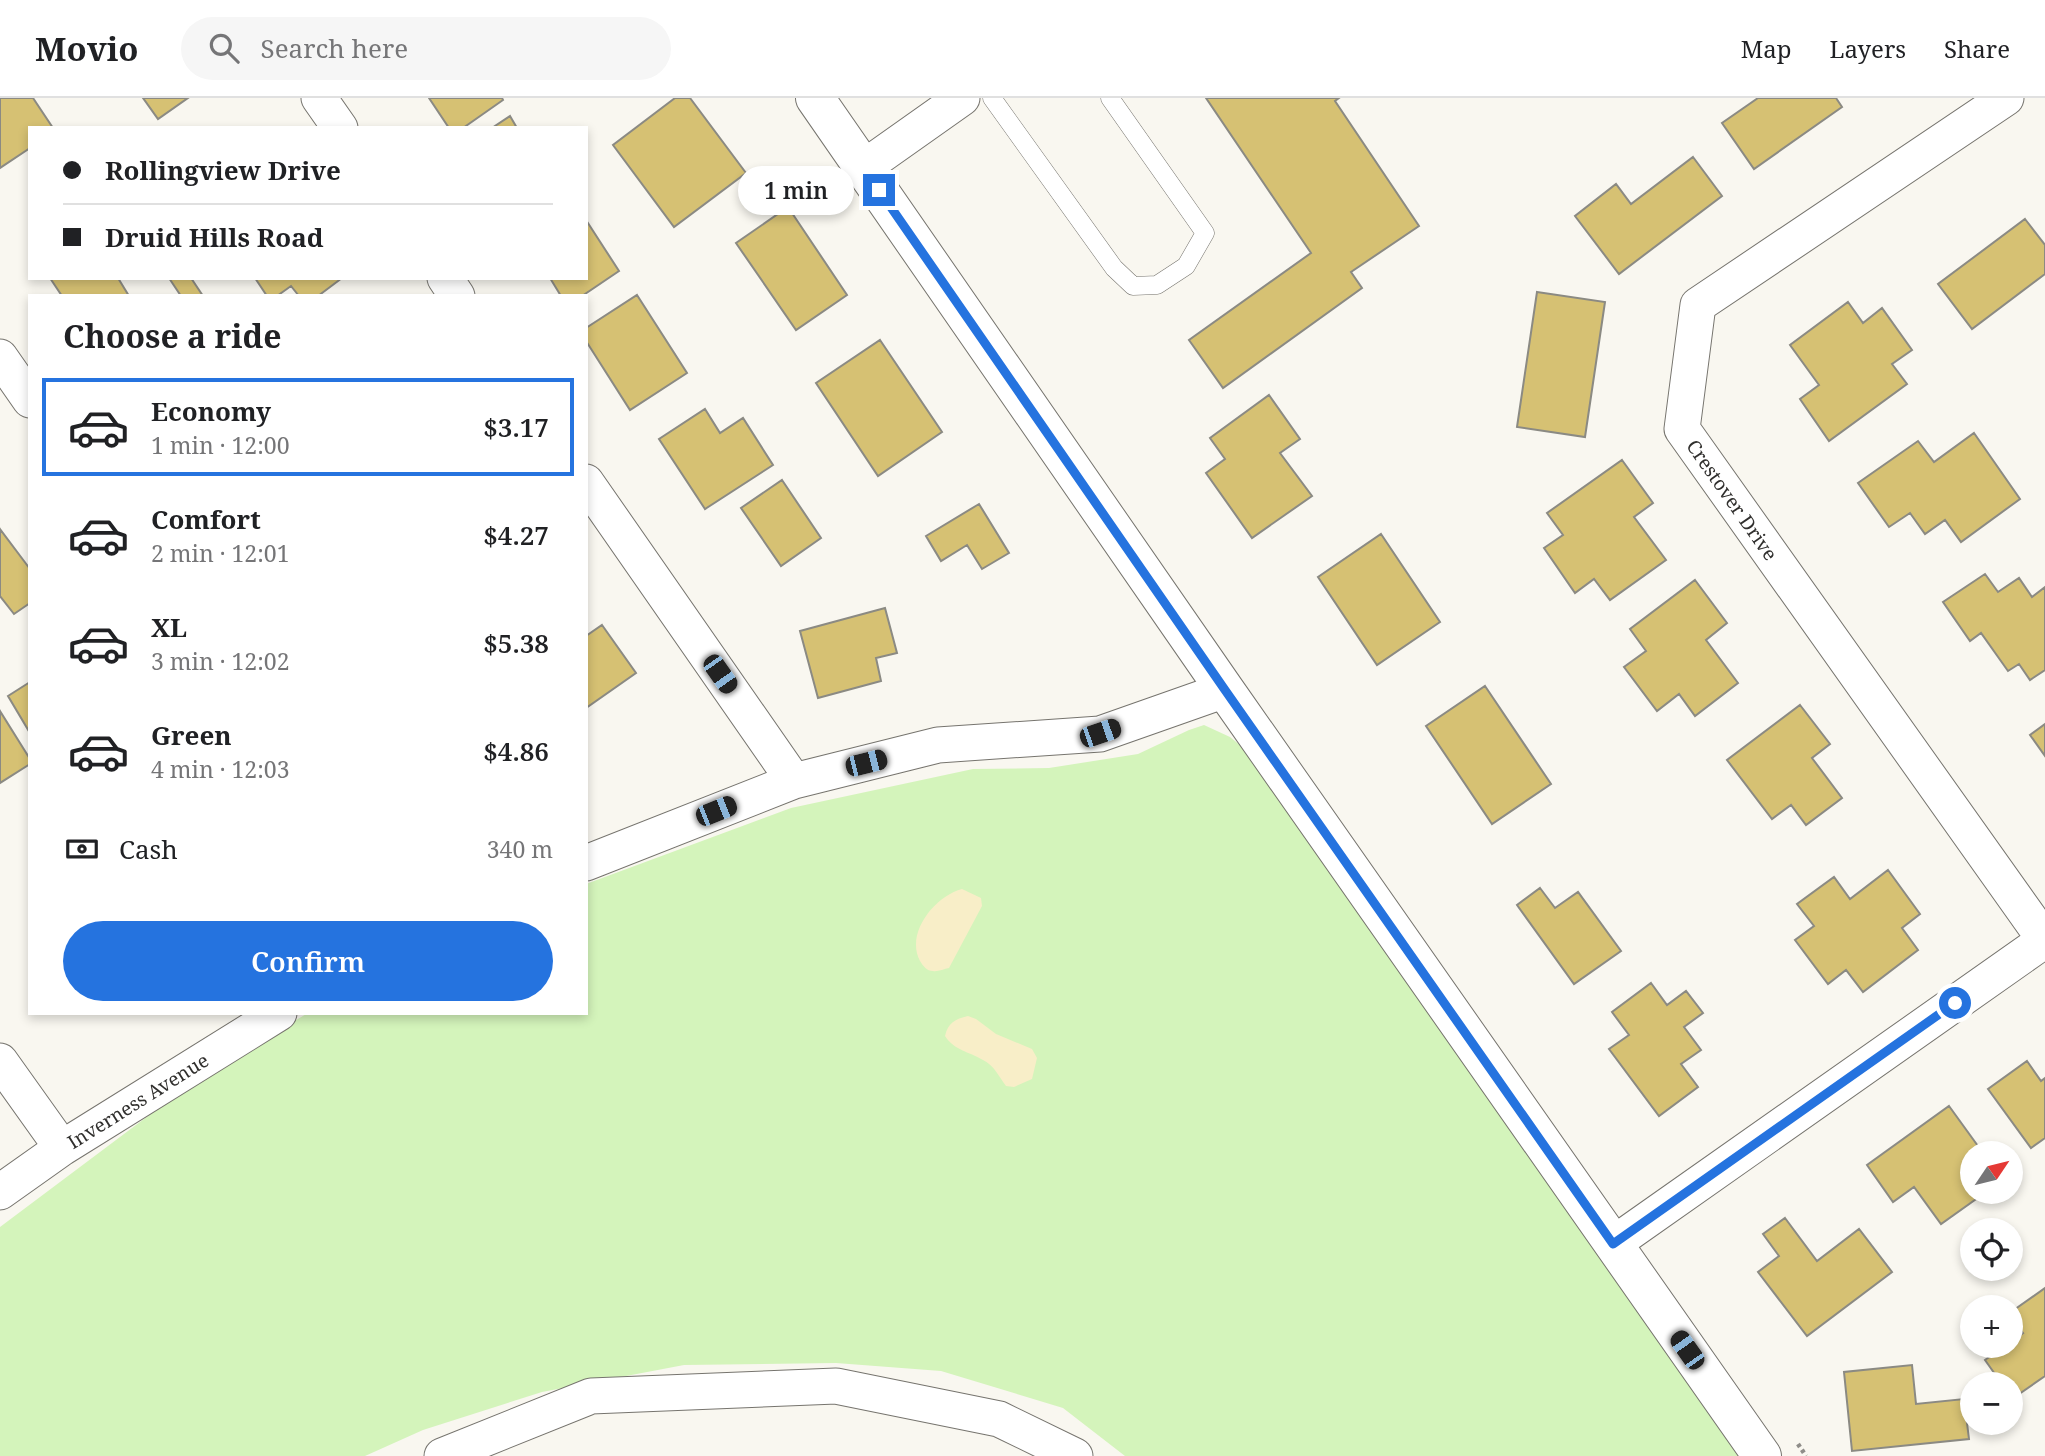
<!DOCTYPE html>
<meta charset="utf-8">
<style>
:root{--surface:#fff;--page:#f6f6f6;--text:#202124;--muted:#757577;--line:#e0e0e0;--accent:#2573df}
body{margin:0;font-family:"Noto Serif",serif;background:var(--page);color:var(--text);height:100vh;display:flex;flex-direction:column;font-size:26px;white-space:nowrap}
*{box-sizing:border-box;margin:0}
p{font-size:23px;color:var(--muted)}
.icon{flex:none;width:38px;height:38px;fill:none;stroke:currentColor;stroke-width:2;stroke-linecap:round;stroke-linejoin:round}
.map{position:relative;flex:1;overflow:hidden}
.sheet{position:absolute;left:28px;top:196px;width:560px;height:721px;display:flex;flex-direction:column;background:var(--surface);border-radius:0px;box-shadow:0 4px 10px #0003}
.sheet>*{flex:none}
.banner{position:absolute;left:28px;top:28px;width:560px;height:154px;border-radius:0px;box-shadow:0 4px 10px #0003;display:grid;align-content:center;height:154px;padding:0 35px;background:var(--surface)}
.needle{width:46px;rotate:55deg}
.controls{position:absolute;left:1960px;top:1043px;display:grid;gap:14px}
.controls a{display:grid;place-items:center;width:63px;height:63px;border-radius:50%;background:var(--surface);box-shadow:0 4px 10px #0003;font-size:35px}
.end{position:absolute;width:32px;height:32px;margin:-16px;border:9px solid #2573df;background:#fff;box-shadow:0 0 0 4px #fff}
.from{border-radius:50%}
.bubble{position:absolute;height:49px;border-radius:24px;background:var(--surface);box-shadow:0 4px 10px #0003;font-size:23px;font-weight:600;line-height:49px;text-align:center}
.car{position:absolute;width:21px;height:42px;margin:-21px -10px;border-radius:9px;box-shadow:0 0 5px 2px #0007;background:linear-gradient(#222 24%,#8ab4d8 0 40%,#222 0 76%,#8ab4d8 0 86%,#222 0)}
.banner b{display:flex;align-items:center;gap:24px;height:66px;font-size:26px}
.banner b+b{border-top:2px solid var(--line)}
.banner i{width:18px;height:18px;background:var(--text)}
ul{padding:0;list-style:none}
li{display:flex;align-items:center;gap:21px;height:98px;margin:0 14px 10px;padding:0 21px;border:4px solid transparent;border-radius:0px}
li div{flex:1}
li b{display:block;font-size:26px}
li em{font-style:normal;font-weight:600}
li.on{border-color:var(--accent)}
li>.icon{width:63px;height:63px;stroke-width:1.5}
h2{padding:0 35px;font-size:32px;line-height:84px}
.pay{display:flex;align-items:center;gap:18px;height:77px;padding:0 35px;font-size:26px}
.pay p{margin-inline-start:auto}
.button{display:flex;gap:14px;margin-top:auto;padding:14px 35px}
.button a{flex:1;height:80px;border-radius:42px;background:var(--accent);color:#fff;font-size:28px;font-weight:600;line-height:80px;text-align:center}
header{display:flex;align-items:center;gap:42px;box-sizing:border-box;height:98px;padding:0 35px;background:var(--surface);border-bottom:2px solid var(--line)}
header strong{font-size:33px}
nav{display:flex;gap:38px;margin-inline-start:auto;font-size:24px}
.search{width:490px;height:63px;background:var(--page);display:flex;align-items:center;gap:18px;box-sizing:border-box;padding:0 24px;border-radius:38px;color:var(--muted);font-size:26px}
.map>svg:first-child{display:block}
</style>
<header>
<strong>Movio</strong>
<div class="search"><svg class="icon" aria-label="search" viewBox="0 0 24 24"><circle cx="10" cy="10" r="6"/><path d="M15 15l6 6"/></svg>Search here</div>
<nav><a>Map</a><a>Layers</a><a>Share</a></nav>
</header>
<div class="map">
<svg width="2045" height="1358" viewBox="0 0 2045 1358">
<rect width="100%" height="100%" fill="#f9f7f0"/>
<path fill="#d4f4bb" d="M1204 627 1230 639 1251 656 1745 1358H1125L1063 1310 941 1273 836 1265 684 1267 542 1294 423 1332 365 1358H0V1129L204 976 308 915H586V786L791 710 973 671 1049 670 1138 656 1189 632Z"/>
<path fill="#f8eec8" d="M962 791 981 800 982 808 949 870C944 871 937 874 933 873 927 873 923 868 920 863 905 835 935 798 962 791Z
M968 918 976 921 996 936 1032 951 1037 960 1032 981 1014 989 1006 988C999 979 994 967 983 962 968 953 955 953 945 938 948 925 955 921 968 918Z"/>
<path fill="#d6c173" stroke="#8b8a83" stroke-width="2" d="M0 0H33L53 30H30V50L0 70Z
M143 0H188L158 21Z
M429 0H502L503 2 463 30H449Z
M675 0H690L746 75 674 129 613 47Z
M1206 0H1339L1335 3 1419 128 1351 174 1362 190 1223 290 1189 242 1311 155Z
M1758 0H1836L1842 9 1754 71 1722 25Z
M510 18 517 30H492Z
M1693 59 1722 98 1619 176 1575 118 1616 86 1631 106Z
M788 109 847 197 796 232 736 145Z
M2025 121 2045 147V176L1972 231 1938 186Z
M586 122 619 173 582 198H561L550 180H586Z
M50 180H118L129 198H62Z
M169 180H191L203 198H181Z
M255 180H342L318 198H299L291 188 277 198H267Z
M1537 194 1605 204 1585 339 1517 329Z
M637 197 687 275 630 312 586 243V230Z
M1848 204 1863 225 1882 210 1912 252 1892 266 1907 286 1829 343 1800 301 1819 287 1790 247Z
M880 242 942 334 878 378 816 285Z
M1269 297 1300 341 1280 355 1312 398 1252 440 1206 375 1225 361 1210 340Z
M705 311 720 335 743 320 773 367 705 411 659 341Z
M1974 335 2020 401 1961 444 1945 422 1925 436 1910 415 1889 429 1858 385 1918 343 1934 364Z
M1622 362 1653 405 1634 419 1666 462 1610 502 1594 481 1575 495 1544 450 1563 437 1547 415Z
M782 382 821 440 781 468 741 410Z
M979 406 1009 455 982 471 967 447 941 463 926 438Z
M0 431 30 471V505L14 516 0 498Z
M1381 436 1440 524 1377 567 1318 479Z
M1985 476 1998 494 2019 480 2032 499 2045 489V572L2030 582 2019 566 2008 573 1981 535 1970 543 1943 504Z
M1695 482 1727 525 1706 542 1738 585 1695 618 1679 596 1657 613 1624 569 1646 553 1630 531Z
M885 510 897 555 876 560 881 583 818 600 800 533Z
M602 527 636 575 586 610V538Z
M30 584V635L8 598Z
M1485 588 1551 686 1492 726 1426 628Z
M1800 607 1830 646 1812 660 1842 700 1806 727 1791 707 1772 721 1727 662Z
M0 613 30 661V666L0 685Z
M2045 626V658L2030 637Z
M1888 772 1920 816 1902 830 1918 852 1863 894 1846 872 1828 886 1795 842 1814 828 1797 806 1834 779 1850 801Z
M1540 790 1555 810 1578 794 1621 853 1574 886 1517 807Z
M1651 885 1667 907 1686 893 1703 915 1684 929 1701 952 1681 966 1698 989 1659 1018 1609 951 1629 937 1612 914Z
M2027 963 2041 983 2045 980V1040L2031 1050 1988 991Z
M1949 1008 1983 1055H1972V1094H1986L1941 1126 1914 1089 1893 1104 1867 1067Z
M1785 1120 1817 1163 1859 1131 1892 1174 1807 1238 1758 1174 1779 1158 1763 1136Z
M2045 1190V1278L2012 1301 2011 1286H2002L1985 1262 2005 1248H2011V1244L2023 1235 2011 1220V1214Z
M1912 1267 1916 1306 1964 1301 1969 1341 1852 1353 1844 1274Z"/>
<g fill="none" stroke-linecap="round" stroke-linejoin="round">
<defs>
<path id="service" d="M992 0 1114 170 1133 188 1157 187 1186 168 1205 135 1110 0"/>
<path id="minor" d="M319 0 340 30
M2006 0 1698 207 1682 331 2045 842
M863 70 962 0
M445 180 457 198
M0 259 30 302
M586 384 794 683
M586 765 794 683 938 647 1100 636 1225 592
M0 963 62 1050
M0 1094 62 1050 279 915
M1613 1146 2045 842
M442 1358 591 1298 836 1288 999 1321 1075 1358"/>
<path id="tertiary" d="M815 0 1225 592 1762 1358"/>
</defs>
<use href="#service" stroke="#76746e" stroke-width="19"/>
<use href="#minor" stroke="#76746e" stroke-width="37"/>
<use href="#tertiary" stroke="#76746e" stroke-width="40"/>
<path stroke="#8f8d89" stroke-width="4.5" stroke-dasharray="3.5 3.5" stroke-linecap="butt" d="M1798 1346 1806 1358"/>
<use href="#service" stroke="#fff" stroke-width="18"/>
<use href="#minor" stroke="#fff" stroke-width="35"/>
<use href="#tertiary" stroke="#fff" stroke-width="38"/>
</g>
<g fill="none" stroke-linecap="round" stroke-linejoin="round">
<path stroke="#2573df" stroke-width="9" d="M879 92 1225 592 1613 1146 1955 905"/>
</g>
<g text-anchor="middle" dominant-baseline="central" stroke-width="6" stroke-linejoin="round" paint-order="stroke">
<g font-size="19" fill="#302f2d" stroke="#fff">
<text transform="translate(1732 402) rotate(55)">Crestover Drive</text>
<text transform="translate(138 1003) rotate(-32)">Inverness Avenue</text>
</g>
</g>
</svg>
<div class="controls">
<a><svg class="needle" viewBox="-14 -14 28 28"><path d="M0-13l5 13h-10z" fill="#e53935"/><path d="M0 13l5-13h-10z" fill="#757577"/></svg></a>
<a><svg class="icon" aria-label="locate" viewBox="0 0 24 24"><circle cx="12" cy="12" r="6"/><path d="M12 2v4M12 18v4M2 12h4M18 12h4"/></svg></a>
<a>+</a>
<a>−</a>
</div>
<i class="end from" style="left:1955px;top:905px"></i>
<i class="end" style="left:879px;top:92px"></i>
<div class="bubble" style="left:738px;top:68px;width:116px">1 min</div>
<i class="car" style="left:720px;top:576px;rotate:145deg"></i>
<i class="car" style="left:1100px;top:635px;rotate:71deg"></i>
<i class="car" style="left:866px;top:665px;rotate:76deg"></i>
<i class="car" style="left:716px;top:713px;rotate:68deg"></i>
<i class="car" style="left:1687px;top:1252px;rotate:325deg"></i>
<div class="banner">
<b><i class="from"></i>Rollingview Drive</b>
<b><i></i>Druid Hills Road</b>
</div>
<section class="sheet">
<h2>Choose a ride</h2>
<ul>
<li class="on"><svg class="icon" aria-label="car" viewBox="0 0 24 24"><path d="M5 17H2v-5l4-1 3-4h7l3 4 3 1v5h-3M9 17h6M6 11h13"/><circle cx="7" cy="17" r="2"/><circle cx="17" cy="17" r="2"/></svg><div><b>Economy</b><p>1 min · 12:00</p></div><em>$3.17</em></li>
<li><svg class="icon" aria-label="car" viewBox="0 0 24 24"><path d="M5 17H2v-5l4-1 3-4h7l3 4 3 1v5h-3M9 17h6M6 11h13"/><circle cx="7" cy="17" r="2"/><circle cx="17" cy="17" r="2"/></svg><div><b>Comfort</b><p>2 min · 12:01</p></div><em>$4.27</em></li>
<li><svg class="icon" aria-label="car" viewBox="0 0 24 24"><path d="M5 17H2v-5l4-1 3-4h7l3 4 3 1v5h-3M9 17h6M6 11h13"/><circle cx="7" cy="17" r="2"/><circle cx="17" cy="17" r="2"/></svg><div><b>XL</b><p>3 min · 12:02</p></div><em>$5.38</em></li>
<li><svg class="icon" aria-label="car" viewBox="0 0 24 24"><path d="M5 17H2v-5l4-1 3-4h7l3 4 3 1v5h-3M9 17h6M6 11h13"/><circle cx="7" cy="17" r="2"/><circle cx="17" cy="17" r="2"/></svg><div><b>Green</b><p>4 min · 12:03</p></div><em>$4.86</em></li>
</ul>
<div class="pay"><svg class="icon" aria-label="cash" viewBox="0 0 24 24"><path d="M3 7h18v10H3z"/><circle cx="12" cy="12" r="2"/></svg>Cash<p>340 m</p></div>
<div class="button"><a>Confirm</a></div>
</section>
</div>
